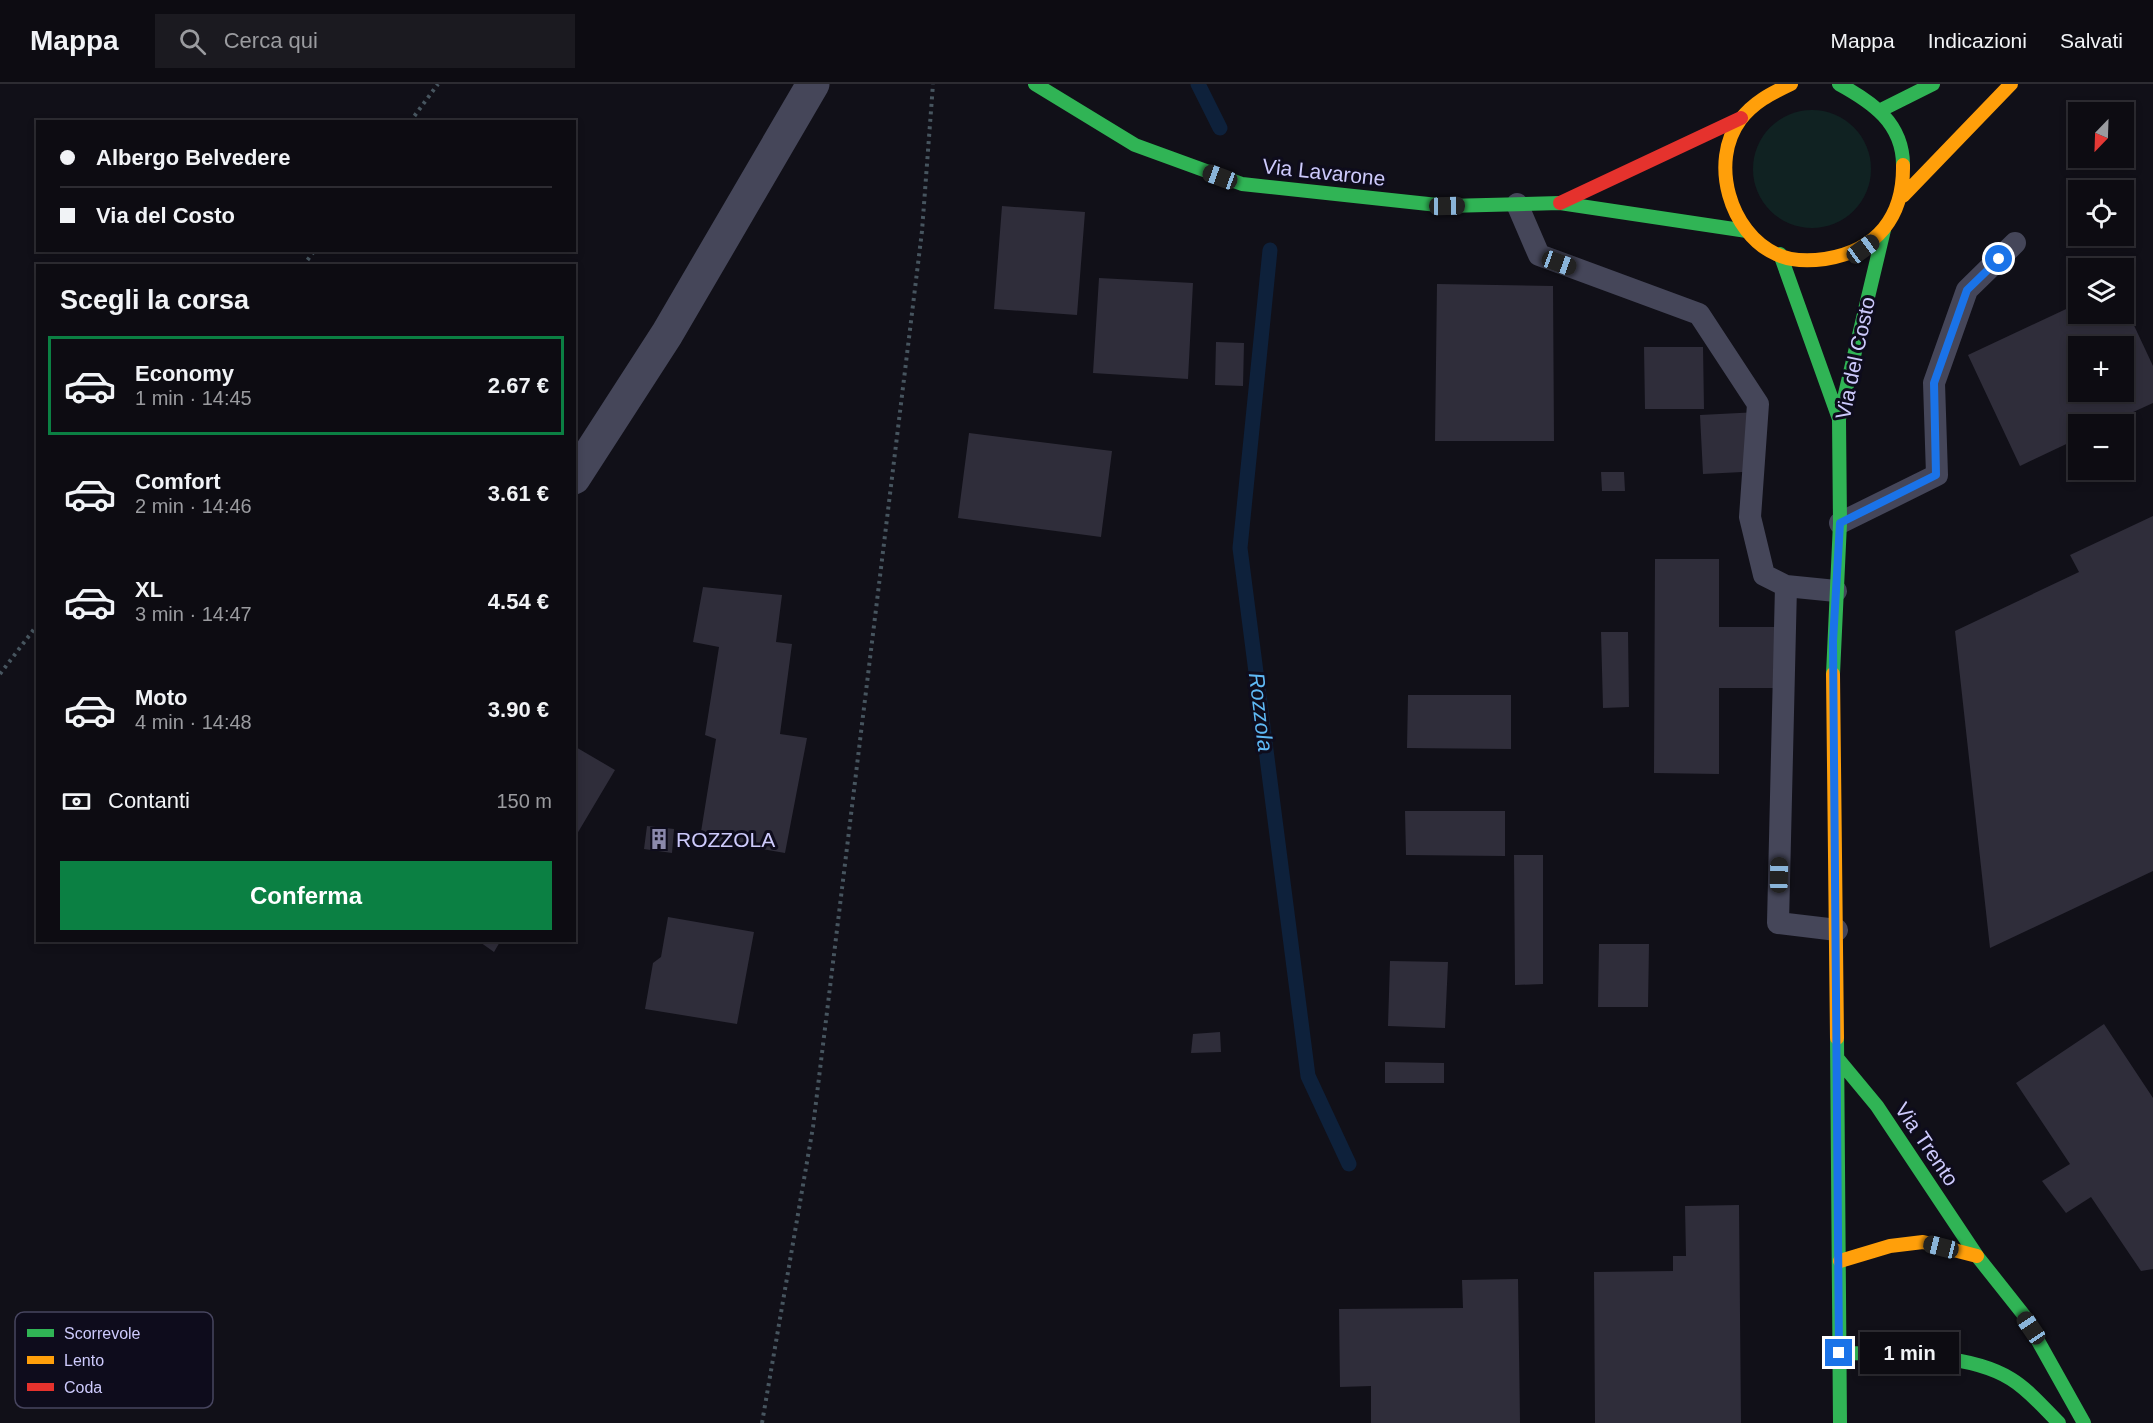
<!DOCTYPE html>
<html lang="it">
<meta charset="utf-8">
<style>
:root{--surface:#0d0c12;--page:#1b1a20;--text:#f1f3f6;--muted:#9a9b9f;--line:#2d2c32;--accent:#0b8043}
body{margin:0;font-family:Helvetica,sans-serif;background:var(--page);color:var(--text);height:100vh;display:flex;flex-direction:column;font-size:22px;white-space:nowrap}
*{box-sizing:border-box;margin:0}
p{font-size:20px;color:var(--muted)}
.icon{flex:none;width:33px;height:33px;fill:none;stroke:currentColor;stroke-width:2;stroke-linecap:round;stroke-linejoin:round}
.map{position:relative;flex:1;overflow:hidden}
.details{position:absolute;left:36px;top:180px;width:540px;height:678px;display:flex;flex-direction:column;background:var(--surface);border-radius:0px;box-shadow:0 3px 9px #0003,0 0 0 2px var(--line)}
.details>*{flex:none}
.hud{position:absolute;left:36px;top:36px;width:540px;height:132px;border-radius:0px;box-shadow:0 3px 9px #0003,0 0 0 2px var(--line);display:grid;align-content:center;height:132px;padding:0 24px;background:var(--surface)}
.needle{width:39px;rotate:203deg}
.buttons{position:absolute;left:2068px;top:18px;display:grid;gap:12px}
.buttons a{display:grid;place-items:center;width:66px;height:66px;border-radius:0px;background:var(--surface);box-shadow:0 3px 9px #0003,0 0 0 2px var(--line);font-size:30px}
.end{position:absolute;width:27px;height:27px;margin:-14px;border:8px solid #1a73e8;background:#fff;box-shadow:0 0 0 3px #fff}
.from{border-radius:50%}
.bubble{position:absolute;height:42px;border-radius:0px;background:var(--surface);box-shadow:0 3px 9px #0003,0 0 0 2px var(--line);font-size:20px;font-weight:800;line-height:42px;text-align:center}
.car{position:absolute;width:18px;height:36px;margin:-18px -9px;border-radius:8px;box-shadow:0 0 4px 2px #0007;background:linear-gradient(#222 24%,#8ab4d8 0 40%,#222 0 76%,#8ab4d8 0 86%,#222 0)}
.hud b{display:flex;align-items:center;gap:21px;height:57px;font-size:22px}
.hud b+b{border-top:2px solid var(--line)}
.hud i{width:15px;height:15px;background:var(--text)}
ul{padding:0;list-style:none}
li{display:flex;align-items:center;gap:18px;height:99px;margin:0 12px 9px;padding:0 12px;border:3px solid transparent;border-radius:0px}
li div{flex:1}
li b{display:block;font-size:22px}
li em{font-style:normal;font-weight:800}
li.on{border-color:var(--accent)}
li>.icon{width:54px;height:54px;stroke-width:1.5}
h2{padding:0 24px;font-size:27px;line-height:72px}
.pay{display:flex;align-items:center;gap:15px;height:66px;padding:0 24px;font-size:22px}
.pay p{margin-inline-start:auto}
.primary-button{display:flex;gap:12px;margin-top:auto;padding:12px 24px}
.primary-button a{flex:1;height:69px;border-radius:0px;background:var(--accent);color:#fff;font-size:24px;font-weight:800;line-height:69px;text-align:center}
header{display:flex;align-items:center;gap:36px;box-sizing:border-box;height:84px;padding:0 30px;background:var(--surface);border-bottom:2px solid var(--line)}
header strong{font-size:28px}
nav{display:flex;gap:33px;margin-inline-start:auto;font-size:21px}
.search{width:420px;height:54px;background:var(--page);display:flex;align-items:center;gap:15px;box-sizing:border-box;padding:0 21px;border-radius:0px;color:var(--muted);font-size:22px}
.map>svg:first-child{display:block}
</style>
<header>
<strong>Mappa</strong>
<div class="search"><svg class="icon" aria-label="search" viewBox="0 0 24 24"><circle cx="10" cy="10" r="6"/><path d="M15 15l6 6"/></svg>Cerca qui</div>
<nav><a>Mappa</a><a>Indicazioni</a><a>Salvati</a></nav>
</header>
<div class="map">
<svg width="2153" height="1339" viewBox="0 0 2153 1339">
<rect width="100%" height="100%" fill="#111018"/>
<path fill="#102222" d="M1753 85a59 59 0 1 1 118 0a59 59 0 1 1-118 0Z"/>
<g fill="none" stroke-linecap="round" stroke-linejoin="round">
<path stroke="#0e213b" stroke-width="15" d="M1198 0 1220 44
M1270 166 1240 464 1308 992 1349 1080"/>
</g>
<path fill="#2f2d3a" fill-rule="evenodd" d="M1002 122 1085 128 1077 231 994 225Z
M1099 194 1193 199 1188 295 1093 289Z
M1437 200 1553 202 1554 357H1435Z
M2079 219V230H2124V220L2153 282V319L2107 340H2079V354L2020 382 1968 271ZM2079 262H2124V308H2079Z
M1216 258 1244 259 1243 302 1215 301Z
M1644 263H1703L1704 325H1645Z
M1759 328 1762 387 1703 390 1700 331Z
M969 349 1112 367 1101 453 958 434Z
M1601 388H1624L1625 407H1602Z
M2153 432V787L1990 864 1955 547 2079 488 2070 471Z
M1655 475H1719V543H1789V604H1719V690L1654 689Z
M703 503 782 511 776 558 792 560 780 650 807 654 785 769 700 754 716 655 705 651 719 563 693 558Z
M1601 548H1628L1629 623 1603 624Z
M1408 611H1511V665L1407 664Z
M574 662 615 686 574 755Z
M1405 727H1505V772L1406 771Z
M647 742 674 745 672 769 644 765Z
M1514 771H1543V900L1515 901Z
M668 833 754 848 737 940 645 925 653 879 661 873Z
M477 856H501L494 868Z
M1599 860H1649L1648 923H1598Z
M1390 877 1448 878 1445 944 1388 942Z
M2104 940 2153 1014V1185L2141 1187 2091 1113 2066 1129 2042 1097 2070 1080 2016 999Z
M1220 948 1221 968 1191 969 1193 950Z
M1385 978 1444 979V999H1385Z
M1739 1121 1741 1339H1595L1594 1188 1673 1187V1172H1686L1685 1122Z
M1518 1195 1520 1339H1371V1302L1340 1303 1339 1225 1463 1224 1462 1196Z"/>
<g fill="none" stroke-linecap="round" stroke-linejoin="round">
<path stroke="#47555f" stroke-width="4" stroke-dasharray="3 4.5" stroke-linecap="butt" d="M410 38 438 0
M303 182 315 166
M0 590 38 540
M762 1339 813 1043 922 147 933 0"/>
<path stroke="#454659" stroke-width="22" d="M1517 120 1539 171 1699 230 1758 320 1750 433 1764 491 1786 502 1836 507
M1840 439 1937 391 1934 299 1967 206 2015 159
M1786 502 1778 839 1837 846"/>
<path stroke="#454659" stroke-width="33" d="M574 394 667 250 813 0"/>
<path stroke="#30b455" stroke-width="14" d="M1035 0 1135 61 1242 100 1447 122 1560 119 1747 147
M1839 0C1872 18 1903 39 1903 81
M1881 26 1933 0
M1780 170 1839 335
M1833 590 1840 439 1839 335 1884 146
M1837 954 1840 1339
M1838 975 1877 1022 1977 1172 2023 1230 2084 1339
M1839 1269C1889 1270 1968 1268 2011 1295 2029 1306 2044 1324 2059 1339"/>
<path stroke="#ff9f0a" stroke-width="14" d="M1791 0C1770 10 1754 18 1740 36 1709 78 1730 149 1776 170 1790 177 1810 177 1825 175 1877 167 1904 133 1903 81
M1903 112 2011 0
M1833 590 1837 954
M1840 1177 1890 1162 1923 1158 1977 1172"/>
<path stroke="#e5322d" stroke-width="14" d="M1560 119 1741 34"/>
</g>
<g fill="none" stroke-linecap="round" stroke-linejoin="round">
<path stroke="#1a73e8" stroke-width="8" d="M1839 1269 1833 557 1840 439 1936 391 1934 299 1967 206 1999 175"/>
</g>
<defs>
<symbol id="building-bare" viewBox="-9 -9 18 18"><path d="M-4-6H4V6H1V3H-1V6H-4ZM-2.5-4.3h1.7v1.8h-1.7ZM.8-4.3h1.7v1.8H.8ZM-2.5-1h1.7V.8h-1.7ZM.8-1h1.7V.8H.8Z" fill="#8b89ac" stroke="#0e0c1c" stroke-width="2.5" paint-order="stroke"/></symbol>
</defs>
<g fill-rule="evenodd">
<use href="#building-bare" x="644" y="740" width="30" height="30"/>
</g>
<g text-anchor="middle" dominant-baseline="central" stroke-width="6" stroke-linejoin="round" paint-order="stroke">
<g font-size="21" fill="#cdcafc" stroke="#0e0c1c">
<text transform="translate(1324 88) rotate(6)">Via Lavarone</text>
<text transform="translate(1855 274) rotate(-78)">Via del Costo</text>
<text transform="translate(1927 1060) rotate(56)">Via Trento</text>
</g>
<g font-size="21" fill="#cdcafc" stroke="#0e0c1c" text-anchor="start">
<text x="676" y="755">ROZZOLA</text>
</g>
<g font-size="22" font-style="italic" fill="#5fb9f5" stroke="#0e0c1c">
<text transform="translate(1261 628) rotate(83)">Rozzola</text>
</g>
</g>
<rect x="15" y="1228" width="198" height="96" rx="9" fill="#0e0c1c" stroke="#47455f" stroke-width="1.5"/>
<rect x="27" y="1245" width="27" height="8" fill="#30b455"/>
<rect x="27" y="1272" width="27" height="8" fill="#ff9f0a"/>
<rect x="27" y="1299" width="27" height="8" fill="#e5322d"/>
<g font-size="16" fill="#cdcafc">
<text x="64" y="1255">Scorrevole</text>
<text x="64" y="1282">Lento</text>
<text x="64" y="1309">Coda</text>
</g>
</svg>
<div class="buttons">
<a><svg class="needle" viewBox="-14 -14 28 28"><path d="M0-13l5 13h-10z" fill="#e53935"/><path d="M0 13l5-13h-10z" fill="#9a9b9f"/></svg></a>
<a><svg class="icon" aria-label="locate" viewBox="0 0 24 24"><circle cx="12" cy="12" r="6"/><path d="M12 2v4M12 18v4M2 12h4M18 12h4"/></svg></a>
<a><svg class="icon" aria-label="layers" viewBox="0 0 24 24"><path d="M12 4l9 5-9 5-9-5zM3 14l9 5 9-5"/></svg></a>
<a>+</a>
<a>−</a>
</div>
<i class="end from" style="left:1999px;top:175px"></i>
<i class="end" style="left:1839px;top:1269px"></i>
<div class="bubble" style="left:1860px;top:1248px;width:99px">1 min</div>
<i class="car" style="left:1220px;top:93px;rotate:290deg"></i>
<i class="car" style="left:1447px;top:122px;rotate:89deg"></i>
<i class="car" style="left:1863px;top:165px;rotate:54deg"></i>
<i class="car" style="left:1559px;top:179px;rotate:110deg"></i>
<i class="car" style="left:1779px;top:791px;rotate:1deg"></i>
<i class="car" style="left:1941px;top:1163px;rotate:284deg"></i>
<i class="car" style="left:2031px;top:1244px;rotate:326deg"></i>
<div class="hud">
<b><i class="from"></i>Albergo Belvedere</b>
<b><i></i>Via del Costo</b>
</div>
<section class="details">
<h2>Scegli la corsa</h2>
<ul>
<li class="on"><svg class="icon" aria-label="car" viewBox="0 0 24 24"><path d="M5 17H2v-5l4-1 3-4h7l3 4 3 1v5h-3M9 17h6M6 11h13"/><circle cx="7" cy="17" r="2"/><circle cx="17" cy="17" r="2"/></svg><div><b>Economy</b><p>1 min · 14:45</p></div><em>2.67 €</em></li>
<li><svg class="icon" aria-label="car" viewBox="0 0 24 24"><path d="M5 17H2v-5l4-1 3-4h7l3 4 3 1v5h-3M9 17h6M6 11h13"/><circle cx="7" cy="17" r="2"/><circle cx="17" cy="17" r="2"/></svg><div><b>Comfort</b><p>2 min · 14:46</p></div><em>3.61 €</em></li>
<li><svg class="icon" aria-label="car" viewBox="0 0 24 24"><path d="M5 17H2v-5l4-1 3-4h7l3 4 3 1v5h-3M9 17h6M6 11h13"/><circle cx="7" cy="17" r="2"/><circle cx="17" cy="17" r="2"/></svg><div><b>XL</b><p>3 min · 14:47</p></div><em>4.54 €</em></li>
<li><svg class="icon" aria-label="car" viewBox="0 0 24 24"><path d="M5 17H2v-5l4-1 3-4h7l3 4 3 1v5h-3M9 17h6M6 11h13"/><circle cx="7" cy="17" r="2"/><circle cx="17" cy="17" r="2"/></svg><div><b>Moto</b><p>4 min · 14:48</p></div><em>3.90 €</em></li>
</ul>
<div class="pay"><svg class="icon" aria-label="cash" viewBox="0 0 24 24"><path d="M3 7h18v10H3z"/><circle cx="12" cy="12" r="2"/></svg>Contanti<p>150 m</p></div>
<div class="primary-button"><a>Conferma</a></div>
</section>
</div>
